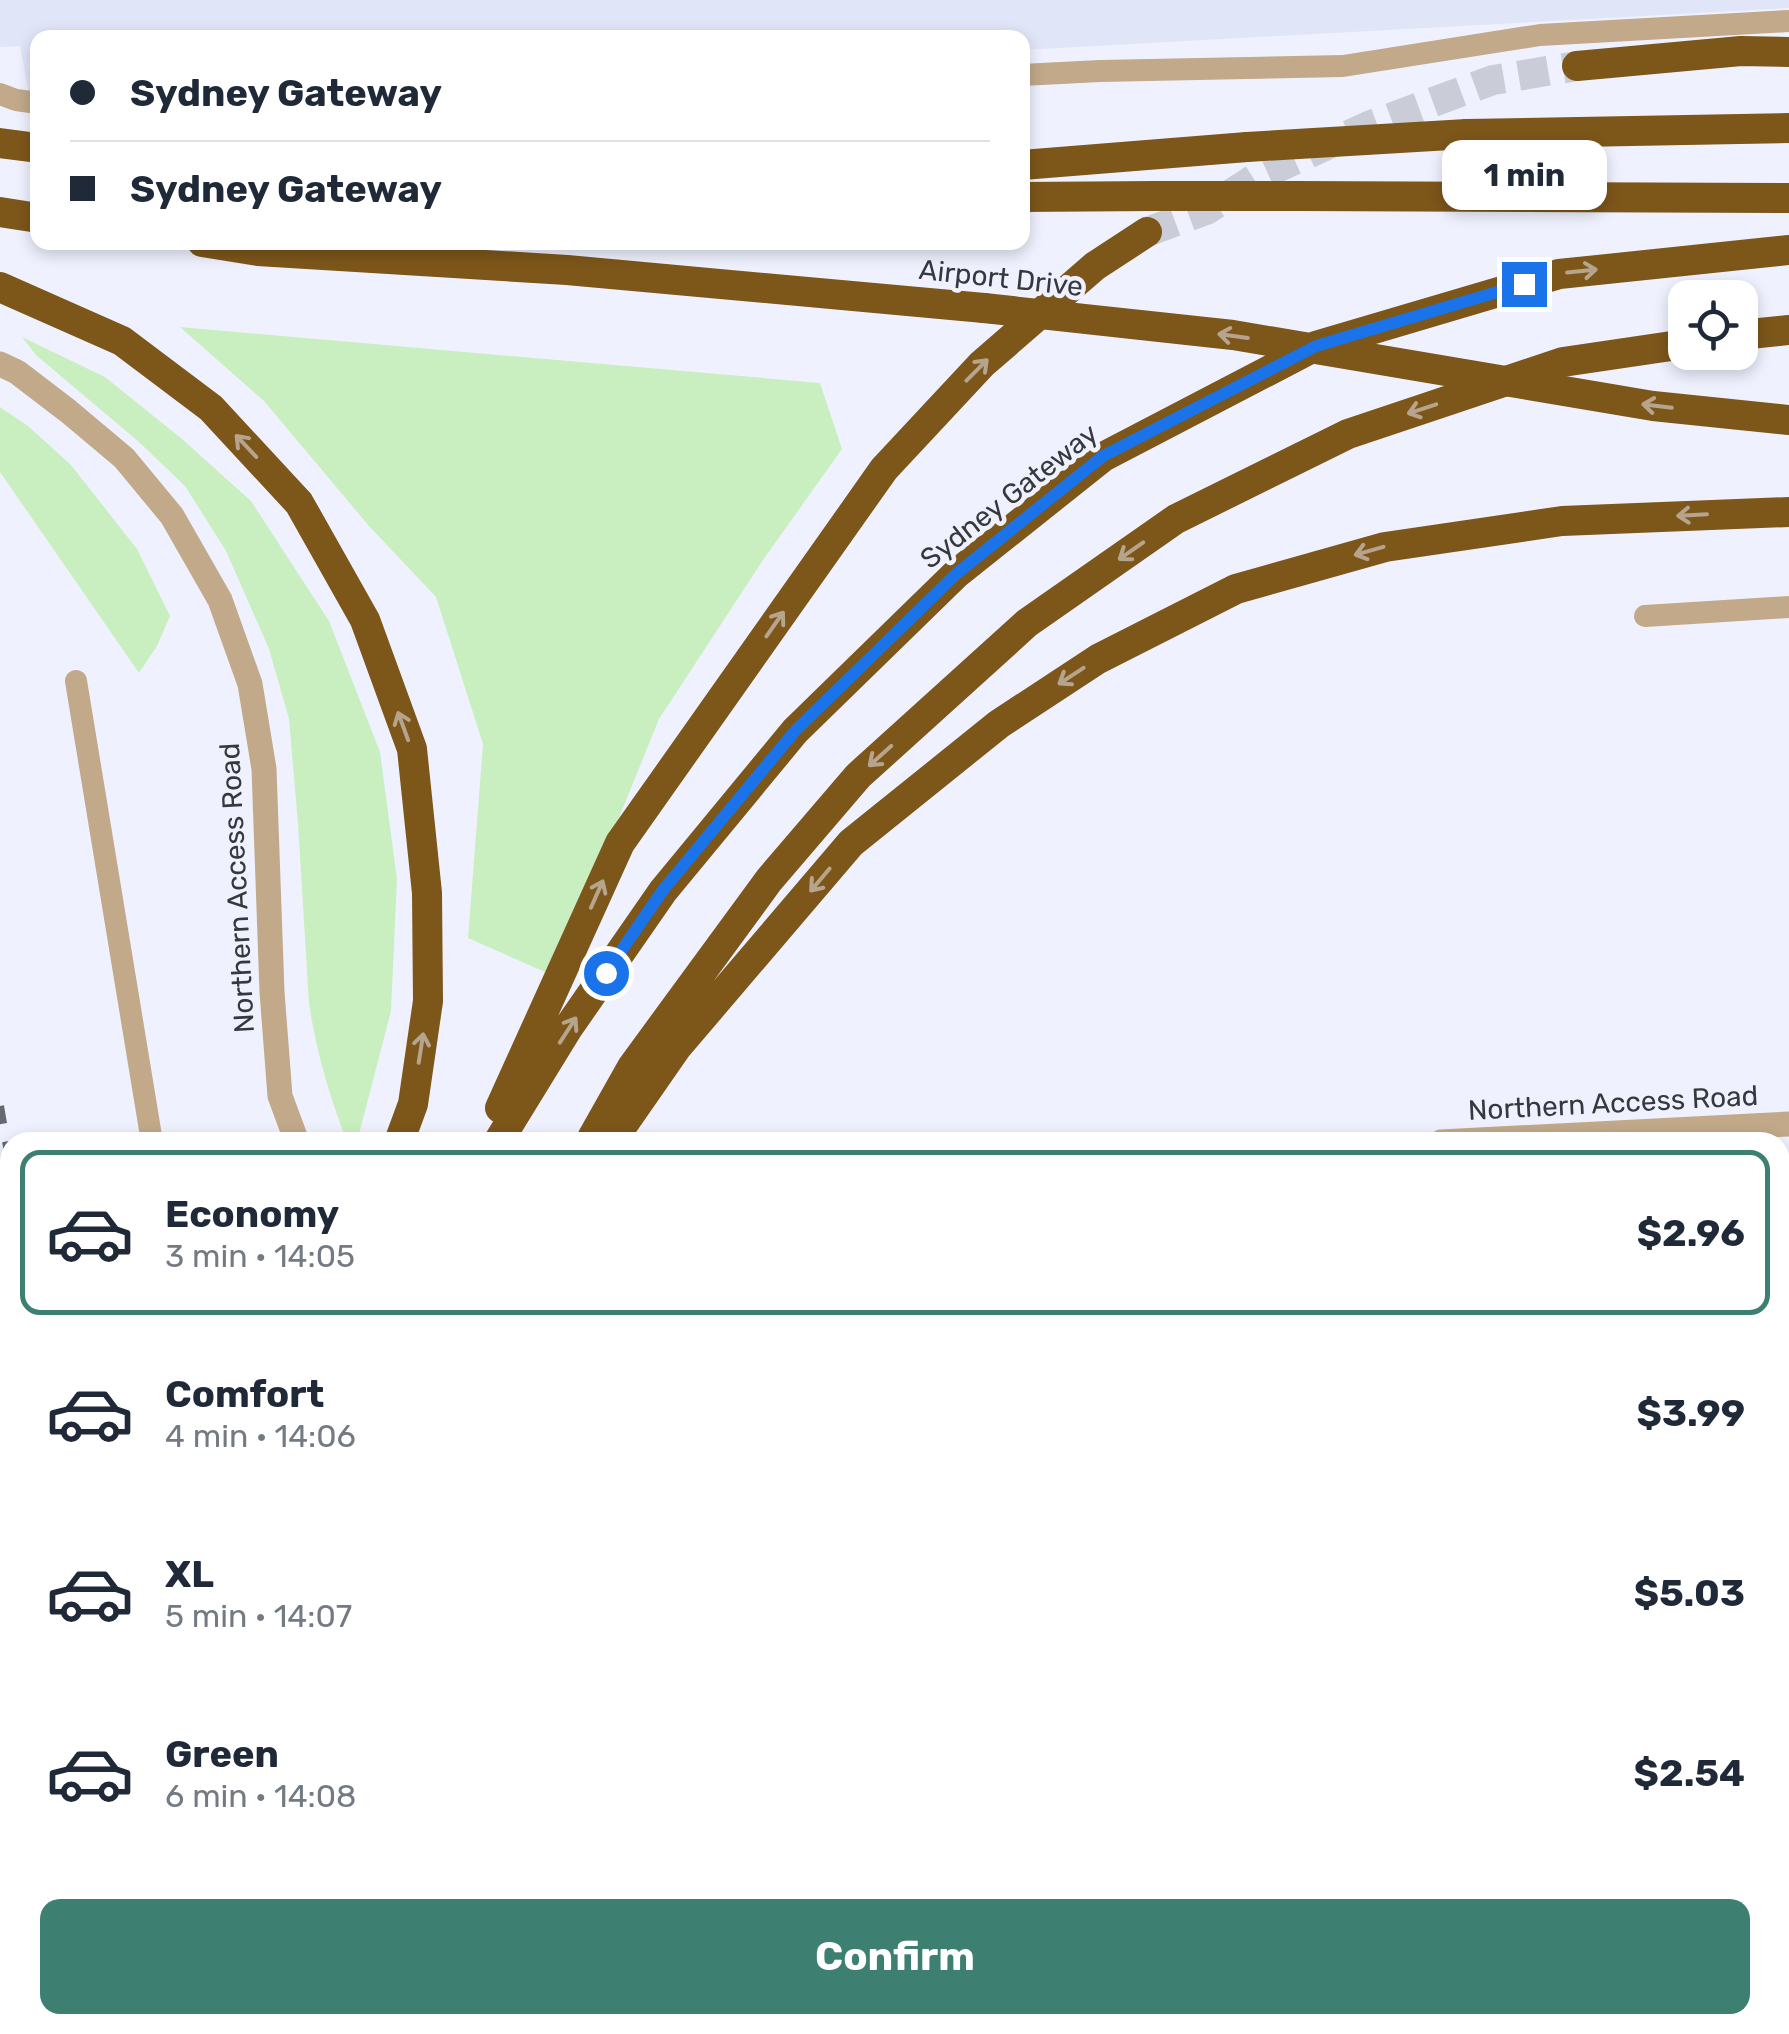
<!DOCTYPE html>
<meta charset="utf-8">
<style>
:root{--surface:#fff;--page:#f6f6f7;--text:#1f2937;--muted:#747a83;--line:#e0e1e3;--accent:#3d7f70}
body{margin:0;font-family:Rubik,sans-serif;background:var(--page);color:var(--text);height:100vh;display:flex;flex-direction:column;font-size:38px;white-space:nowrap}
*{box-sizing:border-box;margin:0}
p{font-size:32px;color:var(--muted)}
.icon{flex:none;width:55px;height:55px;fill:none;stroke:currentColor;stroke-width:2;stroke-linecap:round;stroke-linejoin:round}
.map{position:relative;flex:1;overflow:hidden}
.side{position:absolute;left:0px;top:1132px;width:1790px;height:902px;display:flex;flex-direction:column;background:var(--surface);border-radius:30px 30px 0 0;box-shadow:0 5px 15px #0003}
.side>*{flex:none}
.guide{position:absolute;left:30px;top:30px;width:1000px;height:220px;border-radius:20px;box-shadow:0 5px 15px #0003;display:grid;align-content:center;height:220px;padding:0 40px;background:var(--surface)}
.buttons{position:absolute;left:1668px;top:280px;display:grid;gap:20px}
.buttons a{display:grid;place-items:center;width:90px;height:90px;border-radius:20px;background:var(--surface);box-shadow:0 5px 15px #0003;font-size:50px}
.end{position:absolute;width:45px;height:45px;margin:-22px;border:12px solid #1a73e8;background:#fff;box-shadow:0 0 0 5px #fff}
.from{border-radius:50%}
.bubble{position:absolute;height:70px;border-radius:20px;background:var(--surface);box-shadow:0 5px 15px #0003;font-size:32px;font-weight:700;line-height:70px;text-align:center}
.guide b{display:flex;align-items:center;gap:35px;height:95px;font-size:38px}
.guide b+b{border-top:2px solid var(--line)}
.guide i{width:25px;height:25px;background:var(--text)}
ul{padding:18px 0 0;list-style:none}
li{display:flex;align-items:center;gap:30px;height:165px;margin:0 20px 15px;padding:0 20px;border:5px solid transparent;border-radius:20px}
li div{flex:1}
li b{display:block;font-size:38px}
li em{font-style:normal;font-weight:700}
li.active{border-color:var(--accent)}
li>.icon{width:90px;height:90px;stroke-width:1.5}
.primary-button{display:flex;gap:20px;margin-top:auto;padding:20px 40px}
.primary-button a{flex:1;height:115px;border-radius:20px;background:var(--accent);color:#fff;font-size:40px;font-weight:700;line-height:115px;text-align:center}
.map>svg:first-child{display:block}
</style>
<div class="map">
<svg width="1789" height="2034" viewBox="0 0 1789 2034">
<rect width="100%" height="100%" fill="#eff2fe"/>
<path fill="#e1e5f8" d="M0 0H1789V8L1023 50 1022 38H38L37 105H31L20 46 0 47Z
M1780 1444H1789V2034H368L366 2025H1780Z
M0 1605 10 1634V1686L0 1687 10 1713V2025H74L75 2034H6L0 2001Z"/>
<path fill="#c9efc1" d="M180 327 820 383 842 449 763 560 659 719 614 830 547 973 468 938 483 744 436 597 369 526 264 401Z
M22 337 105 377 182 439 251 501 329 621 380 752 397 879 391 1011 357 1142H347C330 1097 316 1052 309 1003L298 824 289 719 269 649 226 551 185 486 139 442 36 355Z
M0 407 28 426 71 465 137 549 170 616 157 646 139 673 0 472Z
M0 1428 10 1485V1634L0 1605Z"/>
<g fill="none" stroke-linecap="round" stroke-linejoin="round">
<path stroke="#cacdd7" stroke-width="30" stroke-dasharray="30 15" stroke-linecap="butt" d="M1147 232 1206 210 1259 176 1371 125 1493 80 1577 66"/>
<path stroke="#c1a98a" stroke-width="22" d="M1022 75 1100 71 1343 66 1540 35 1789 21
M0 94 16 100 38 103
M1645 616 1789 607
M76 681 152 1142"/>
<path stroke="#c1a98a" stroke-width="25" d="M0 364 17 372 68 411 124 458 172 516 220 600 250 684 264 769 272 992 280 1096 297 1142
M1441 1142 1789 1124"/>
<path stroke="#7d561a" stroke-width="30" d="M1577 66 1741 51 1789 52
M1467 134 1789 128
M0 143 38 148
M1022 165 1247 147
M1296 196 1789 198
M1022 197 1155 196
M0 212 38 218
M202 242 258 251 567 270 984 308
M0 287 122 341 211 408 299 503 365 620 412 749 427 893 428 1001 413 1104 399 1142
M1740 335 1789 330
M500 1108 620 843 884 469 982 364 1095 266 1147 232
M592 1138 632 1067 769 880 858 776 1027 623 1176 519 1348 434 1563 362 1685 344
M498 1142 568 1028 663 891 795 731 956 574 1103 457 1316 346 1559 274 1789 250
M611 1142 677 1047 851 843 999 724 1098 659 1236 589 1385 547 1562 521 1789 512
M4 2034 10 2021
M74 2034 78 2025
M154 2034 158 2025"/>
<path stroke="#676970" stroke-width="8" stroke-dasharray="18 18" stroke-linecap="butt" d="M0 1106 10 1164
M0 1332 10 1392
M96 2025 97 2034
M128 2025 129 2034"/>
<path stroke="#7d561a" stroke-width="30" d="M1247 147 1467 134
M1155 196H1296
M984 308 1233 335 1653 406 1789 420"/>
</g>
<defs><path id="oneway-shaft" d="M-6 0H5M1.5-3L5.5 0L1.5 3" fill="none" stroke-width="1.6" stroke-linecap="round" stroke-linejoin="round" transform="scale(2.5)"/></defs>
<g stroke="#b6a48c">
<use href="#oneway-shaft" transform="translate(1582 271) rotate(-6)"/>
<use href="#oneway-shaft" transform="translate(1233 336) rotate(-172)"/>
<use href="#oneway-shaft" transform="translate(977 370) rotate(-45)"/>
<use href="#oneway-shaft" transform="translate(1657 406) rotate(-173)"/>
<use href="#oneway-shaft" transform="translate(1422 409) rotate(162)"/>
<use href="#oneway-shaft" transform="translate(246 446) rotate(-133)"/>
<use href="#oneway-shaft" transform="translate(1692 515) rotate(177)"/>
<use href="#oneway-shaft" transform="translate(1131 551) rotate(145)"/>
<use href="#oneway-shaft" transform="translate(1369 551) rotate(164)"/>
<use href="#oneway-shaft" transform="translate(775 624) rotate(-55)"/>
<use href="#oneway-shaft" transform="translate(1071 676) rotate(147)"/>
<use href="#oneway-shaft" transform="translate(403 726) rotate(-110)"/>
<use href="#oneway-shaft" transform="translate(880 756) rotate(138)"/>
<use href="#oneway-shaft" transform="translate(820 880) rotate(130)"/>
<use href="#oneway-shaft" transform="translate(597 894) rotate(-66)"/>
<use href="#oneway-shaft" transform="translate(568 1030) rotate(-57)"/>
<use href="#oneway-shaft" transform="translate(421 1048) rotate(-81)"/>
</g>
<g fill="none" stroke-linecap="round" stroke-linejoin="round">
<path stroke="#1a73e8" stroke-width="12" d="M606 973 663 890 795 731 956 574 1103 456 1316 346 1524 284"/>
</g>
<g text-anchor="middle" dominant-baseline="central" stroke-width="9" stroke-linejoin="round" paint-order="stroke">
<g font-size="28" fill="#37383d" stroke="#eff2fe">
<text transform="translate(1001 278) rotate(6)">Airport Drive</text>
<text transform="translate(1009 496) rotate(-38)">Sydney Gateway</text>
<text transform="translate(237 888) rotate(-93)">Northern Access Road</text>
<text transform="translate(1613 1103) rotate(-3)">Northern Access Road</text>
</g>
</g>
</svg>
<div class="buttons">
<a><svg class="icon" aria-label="locate" viewBox="0 0 24 24"><circle cx="12" cy="12" r="6"/><path d="M12 2v4M12 18v4M2 12h4M18 12h4"/></svg></a>
</div>
<i class="end from" style="left:606px;top:973px"></i>
<i class="end" style="left:1524px;top:284px"></i>
<div class="bubble" style="left:1442px;top:140px;width:165px">1 min</div>
<div class="guide">
<b><i class="from"></i>Sydney Gateway</b>
<b><i></i>Sydney Gateway</b>
</div>
<section class="side">
<ul>
<li class="active"><svg class="icon" aria-label="car" viewBox="0 0 24 24"><path d="M5 17H2v-5l4-1 3-4h7l3 4 3 1v5h-3M9 17h6M6 11h13"/><circle cx="7" cy="17" r="2"/><circle cx="17" cy="17" r="2"/></svg><div><b>Economy</b><p>3 min · 14:05</p></div><em>$2.96</em></li>
<li><svg class="icon" aria-label="car" viewBox="0 0 24 24"><path d="M5 17H2v-5l4-1 3-4h7l3 4 3 1v5h-3M9 17h6M6 11h13"/><circle cx="7" cy="17" r="2"/><circle cx="17" cy="17" r="2"/></svg><div><b>Comfort</b><p>4 min · 14:06</p></div><em>$3.99</em></li>
<li><svg class="icon" aria-label="car" viewBox="0 0 24 24"><path d="M5 17H2v-5l4-1 3-4h7l3 4 3 1v5h-3M9 17h6M6 11h13"/><circle cx="7" cy="17" r="2"/><circle cx="17" cy="17" r="2"/></svg><div><b>XL</b><p>5 min · 14:07</p></div><em>$5.03</em></li>
<li><svg class="icon" aria-label="car" viewBox="0 0 24 24"><path d="M5 17H2v-5l4-1 3-4h7l3 4 3 1v5h-3M9 17h6M6 11h13"/><circle cx="7" cy="17" r="2"/><circle cx="17" cy="17" r="2"/></svg><div><b>Green</b><p>6 min · 14:08</p></div><em>$2.54</em></li>
</ul>
<div class="primary-button"><a>Confirm</a></div>
</section>
</div>
